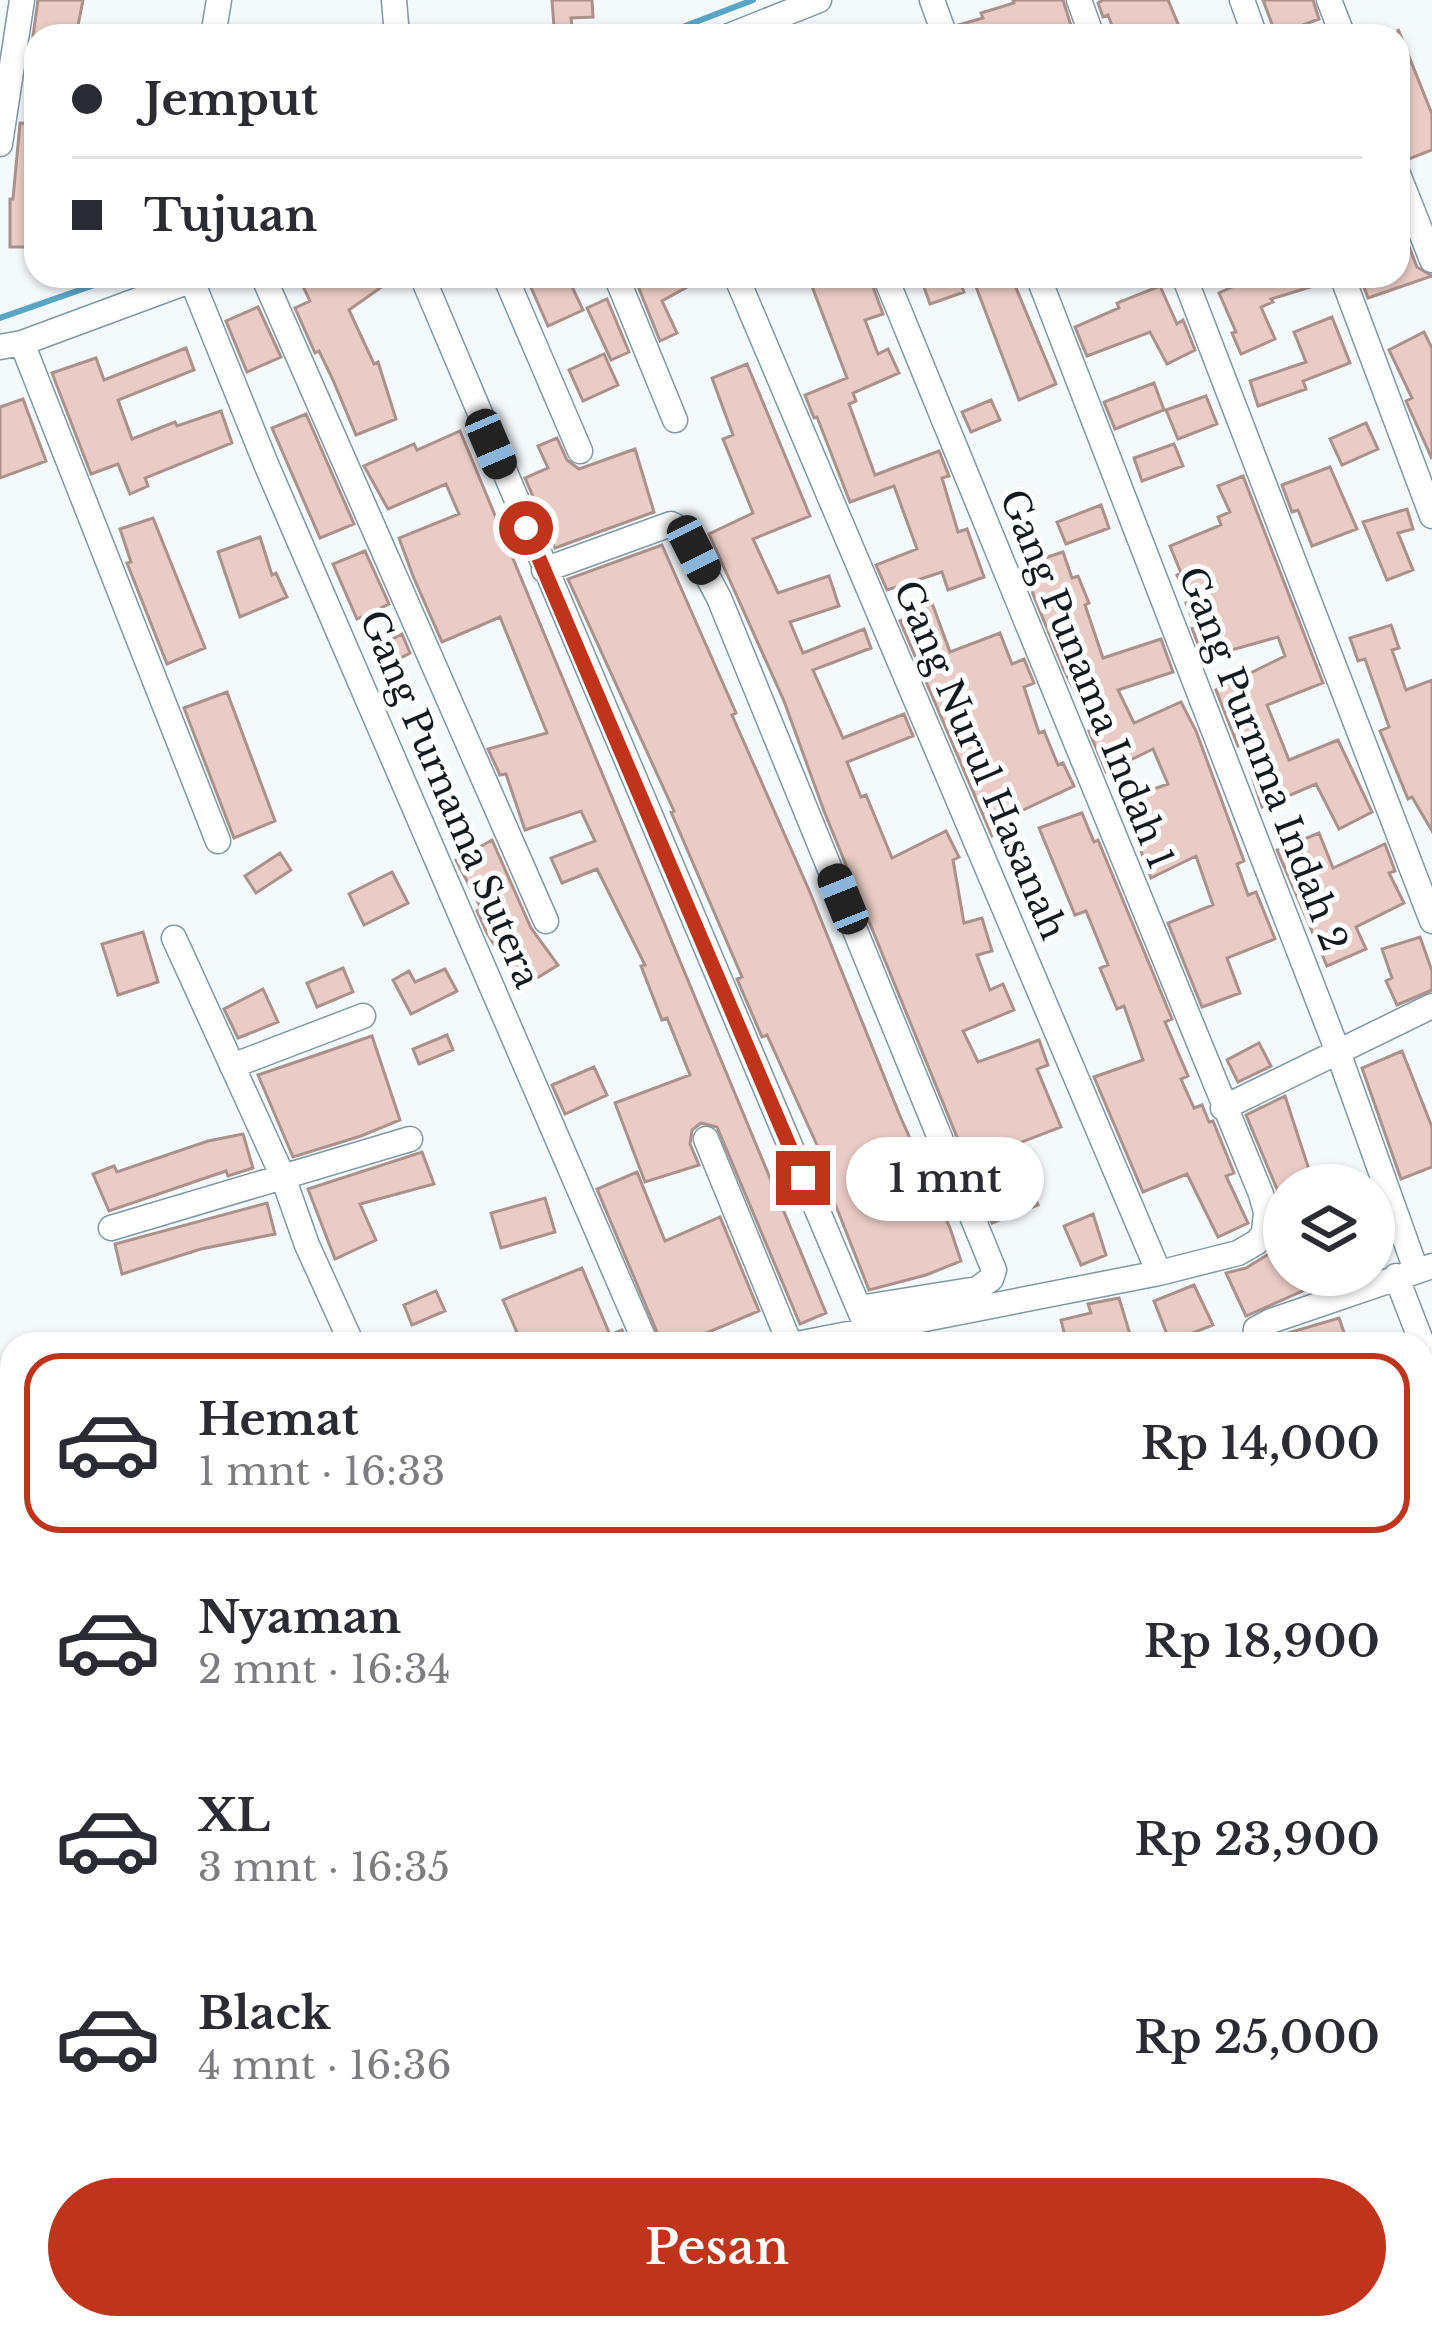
<!DOCTYPE html>
<html lang="id">
<meta charset="utf-8">
<style>
:root{--surface:#fff;--page:#f7f7f7;--text:#2b2b33;--muted:#7c7c81;--line:#e1e1e2;--accent:#bf341a}
body{margin:0;font-family:"Libre Baskerville",serif;background:var(--page);color:var(--text);height:100vh;display:flex;flex-direction:column;font-size:45px;white-space:nowrap}
*{box-sizing:border-box;margin:0}
p{font-size:39px;color:var(--muted)}
.icon{flex:none;width:66px;height:66px;fill:none;stroke:currentColor;stroke-width:2;stroke-linecap:round;stroke-linejoin:round}
.map{position:relative;flex:1;overflow:hidden}
.side{position:absolute;left:0px;top:1332px;width:1434px;height:1008px;display:flex;flex-direction:column;background:var(--surface);border-radius:36px 36px 0 0;box-shadow:0 3px 9px #0004}
.side>*{flex:none}
.banner{position:absolute;left:24px;top:24px;width:1386px;height:264px;border-radius:36px;box-shadow:0 3px 9px #0004;display:grid;align-content:center;height:264px;padding:0 48px;background:var(--surface)}
.fabs{position:absolute;left:1263px;top:1164px;display:grid;gap:24px}
.fabs a{display:grid;place-items:center;width:132px;height:132px;border-radius:50%;background:var(--surface);box-shadow:0 3px 9px #0004;font-size:60px}
.end{position:absolute;width:54px;height:54px;margin:-27px;border:15px solid #bf341a;background:#fff;box-shadow:0 0 0 6px #fff}
.from{border-radius:50%}
.bubble{position:absolute;height:84px;border-radius:42px;background:var(--surface);box-shadow:0 3px 9px #0004;font-size:39px;font-weight:600;line-height:84px;text-align:center}
.car{position:absolute;width:36px;height:72px;margin:-36px -18px;border-radius:15px;box-shadow:0 0 9px 3px #0007;background:linear-gradient(#222 24%,#8ab4d8 0 40%,#222 0 76%,#8ab4d8 0 86%,#222 0)}
.banner b{display:flex;align-items:center;gap:42px;height:114px;font-size:45px}
.banner b+b{border-top:3px solid var(--line)}
.banner i{width:30px;height:30px;background:var(--text)}
ul{padding:21px 0 0;list-style:none}
li{display:flex;align-items:center;gap:36px;height:180px;margin:0 24px 18px;padding:0 24px;border:6px solid transparent;border-radius:36px}
li div{flex:1}
li b{display:block;font-size:45px}
li em{font-style:normal;font-weight:600}
li.current{border-color:var(--accent)}
li>.icon{width:108px;height:108px;stroke-width:1.5}
.cta{display:flex;gap:24px;margin-top:auto;padding:24px 48px}
.cta a{flex:1;height:138px;border-radius:72px;background:var(--accent);color:#fff;font-size:48px;font-weight:600;line-height:138px;text-align:center}
.map>svg:first-child{display:block}
</style>
<div class="map">
<svg width="1432" height="2340" viewBox="0 0 1432 2340">
<rect width="100%" height="100%" fill="#f4f9fc"/>
<g fill="none" stroke-linecap="round" stroke-linejoin="round">
<path stroke="#59a5c5" stroke-width="6" d="M659 36 753 0
M0 318 120 276"/>
</g>
<path fill="#e9ccc6" stroke="#ab918b" stroke-width="3" d="M38 0H83L76 36H33Z
M552 0H592L593 17 571 18 572 26 554 27Z
M1013 0H1063L1072 29 1045 36H961L958 25 983 18 981 13 1014 3Z
M1103 0H1168L1183 36H1116L1108 15 1103 17 1098 3Z
M1263 0H1313L1319 19 1276 35Z
M1398 29 1432 114V150L1406 160 1398 140Z
M20 123 36 124V247H10V199H13Z
M1398 219 1417 267 1432 276 1368 298 1360 276H1398Z
M298 276H397L349 310 374 364 378 362 396 419 356 435 333 380 319 351 315 353 295 308 310 301Z
M526 276H567L583 310 548 326Z
M634 276H707L662 301 677 333 660 341Z
M808 276H869L883 314 865 320 878 354 888 349 899 373 853 393 856 401 849 404 875 475 939 451 949 476 942 478 958 532 967 529 984 577 948 590 942 572 887 590 876 565 917 549 894 486 850 502 817 417 814 418 805 395 847 378Z
M920 276H958L964 292 930 304Z
M995 276H1011L1056 384 1019 400 975 284Z
M1256 276H1326L1327 282 1271 299 1273 302 1261 307 1275 339 1241 354 1232 333 1236 332 1219 293Z
M1160 286 1177 324 1183 320 1195 350 1167 364 1150 332 1087 356 1075 327 1119 308 1117 303Z
M607 299 629 352 611 360 587 308Z
M258 307 281 357 247 372 226 321Z
M1332 317 1350 363 1303 381 1306 389 1258 406 1250 381 1306 362 1294 332Z
M1424 332 1432 348V459L1406 401 1412 398 1389 350Z
M186 348 194 370 118 400 132 439 175 422 177 426 221 411 232 443 145 478 148 486 130 494 118 464 91 474 52 373 96 358 104 380Z
M604 354 618 385 583 401 569 370Z
M747 364 810 516 753 539 778 593 829 576 839 606 790 622 803 653 864 629 871 648 813 670 843 738 904 714 913 736 847 762 861 797 866 795 892 858 946 831 959 857 953 860 964 923 982 918 992 951 977 955 990 990 1003 984 1014 1010 963 1031 978 1062 1039 1040 1048 1065 1037 1069 1061 1127 1014 1145 1038 1205 992 1223 824 811 784 701 709 534 753 513 723 439 733 435 712 378Z
M1154 383 1164 410 1115 429 1104 402Z
M1206 396 1217 424 1178 439 1166 410Z
M23 399 46 461 0 478V407Z
M991 400 1000 420 971 432 962 412Z
M306 414 354 524 320 538 272 428Z
M1366 423 1378 449 1342 465 1330 439Z
M460 431 826 1313 800 1324 717 1127 701 1123 692 1130 690 1144 699 1165 645 1182 615 1103 690 1075 667 1018 662 1020 641 966 645 965 597 869 562 883 551 858 595 841 581 811 525 830 506 774 500 775 488 749 547 733 500 617 442 642 413 576 399 538 459 514 446 484 388 509 364 466 414 444 417 450Z
M557 438 567 460 579 469 635 449 654 512 555 548 525 478 548 468 538 446Z
M1174 444 1183 466 1142 481 1134 458Z
M1330 467 1357 529 1312 546 1298 510 1292 512 1282 485Z
M1243 476 1323 683 1267 705 1289 760 1338 740 1372 812 1339 829 1316 784 1262 807 1242 745 1238 746 1216 690 1285 656 1278 637 1203 658 1192 628 1195 627 1186 603 1189 602 1177 575 1181 573 1170 546 1221 525 1218 517 1230 512 1218 486Z
M1101 505 1109 528 1066 544 1057 522Z
M1407 509 1413 529 1398 533 1413 570 1387 580 1363 522Z
M153 518 205 648 167 664 127 563 131 562 120 529Z
M260 537 272 575 276 573 287 597 240 617 218 552Z
M662 545 736 713 732 715 809 890 900 1116 950 1228 961 1261 926 1275 869 1290 825 1178 831 1176 767 1035 762 1037 737 979 742 977 671 812 674 811 568 579Z
M365 551 389 604 357 619 333 564Z
M1063 552 1072 578 1078 576 1089 603 1085 605 1103 658 1161 639 1173 672 1118 690 1134 723 1181 702 1196 731 1244 861 1237 864 1248 895 1256 892 1275 939 1227 958 1240 993 1202 1007 1168 923 1213 905 1196 856 1151 878 1122 800 1168 784 1153 749 1106 772 1089 731 1094 729 1064 670 1033 594 1026 564Z
M932 603 950 652 1000 633 1012 664 1024 659 1034 683 1024 687 1039 733 1044 731 1058 765 1063 763 1074 786 1002 820 1006 830 992 836 900 621 914 616 911 611Z
M1391 625 1399 648 1392 650 1406 690 1432 680V831L1412 797 1408 799 1380 731 1389 727 1365 659 1358 661 1350 638Z
M402 634 410 653 387 665 377 647Z
M227 692 275 821 234 838 184 708Z
M1082 813 1094 842 1098 840 1172 1019 1165 1022 1188 1076 1181 1079 1194 1108 1202 1105 1209 1122 1213 1121 1234 1173 1226 1176 1248 1223 1218 1237 1187 1174 1143 1192 1094 1077 1143 1060 1124 1006 1117 1009 1100 968 1108 965 1086 911 1075 915 1039 828Z
M1319 833 1333 868 1385 844 1395 871 1389 873 1404 903 1356 927 1366 949 1327 966 1277 850Z
M492 840 531 928 558 965 521 988 487 933 477 911 481 908 456 860Z
M280 853 291 870 256 893 245 876Z
M392 872 408 903 364 925 349 894Z
M143 932 158 982 118 995 102 944Z
M1420 937 1432 971V990L1397 1005 1386 981 1392 978 1382 949Z
M343 968 353 992 317 1007 307 983Z
M445 969 457 991 411 1014 393 980 409 971 415 982Z
M263 989 278 1022 238 1038 224 1009Z
M447 1035 453 1050 419 1064 413 1049Z
M372 1036 400 1120 361 1136 293 1157 258 1075Z
M1259 1043 1271 1066 1238 1082 1227 1060Z
M1402 1051 1432 1127V1167L1401 1179 1362 1068Z
M594 1067 607 1095 565 1114 552 1085Z
M1285 1096 1314 1185H1284L1282 1218 1277 1189 1246 1115Z
M243 1134 253 1168 228 1176 226 1171 109 1211 93 1174 114 1166 117 1172 208 1141Z
M422 1152 434 1184 360 1204 376 1240 335 1259 308 1189Z
M637 1172 665 1241 720 1217 759 1311 699 1336 702 1344H662L597 1189Z
M545 1198 555 1232 501 1248 491 1213Z
M267 1203 275 1234 201 1249 122 1274 115 1244Z
M1093 1214 1106 1255 1081 1265 1064 1226Z
M1280 1247 1284 1275H1339L1246 1316 1226 1273 1246 1268Z
M582 1268 610 1335 622 1330 628 1344H522L503 1300Z
M1194 1285 1213 1325 1170 1342 1154 1301Z
M436 1291 445 1311 412 1325 404 1305Z
M1119 1298 1133 1344H1067L1061 1320 1091 1313 1088 1304Z
M1339 1318 1348 1344H1274L1272 1339 1278 1336Z"/>
<g fill="none" stroke-linecap="round" stroke-linejoin="round">
<defs>
<path id="minor" d="M394 0 397 36
M932 0 945 36
M1079 0 1092 36
M1242 0 1255 36
M1329 0 1343 36
M213 36 219 0
M729 36 819 0
M0 144 22 0
M1398 174 1432 260
M263 276 546 921
M422 276 868 1330
M505 276 580 451
M616 276 675 420
M736 276 1159 1273
M1038 276 1338 1052 1416 1270
M1184 276 1432 921
M1342 276 1432 516
M192 281 266 464 646 1344
M22 343 218 841
M0 347 22 343 203 276
M544 570 671 524 683 530 719 598 994 1270 991 1279 977 1289 859 1308
M174 938 283 1177 307 1245 352 1344
M232 1066 363 1016
M1223 1108 1432 1006
M706 1139 790 1344
M111 1228 410 1139
M1396 1276 1432 1369
M797 1344 1159 1273 1238 1253 1257 1242 1264 1233 1266 1212 1261 1194 885 276
M1254 1344 1256 1329 1271 1321 1432 1266
M1422 1550 1432 1547
M0 1598 12 1596
M1422 1742 1432 1768
M1422 1837 1432 1835
M0 1944 12 1941
M0 2248 12 2245
M1426 2289 1432 2304
M446 2328 454 2340
M1136 2328 1140 2340
M248 2332 254 2340
M1211 2339V2340"/>
</defs>
<use href="#minor" stroke="#7f98a4" stroke-width="27"/>
<use href="#minor" stroke="#fff" stroke-width="24"/>
</g>
<g fill="none" stroke-linecap="round" stroke-linejoin="round">
<path stroke="#bf341a" stroke-width="15" d="M526 528 803 1178"/>
</g>
<g text-anchor="middle" dominant-baseline="central" stroke-width="10" stroke-linejoin="round" paint-order="stroke">
<g font-size="36" fill="#121c20" stroke="#fff">
<text transform="translate(1087 679) rotate(68)">Gang Punama Indah 1</text>
<text transform="translate(1263 759) rotate(69)">Gang Purnma Indah 2</text>
<text transform="translate(980 760) rotate(67)">Gang Nurul Hasanah</text>
<text transform="translate(450 799) rotate(67)">Gang Purnama Sutera</text>
</g>
</g>
</svg>
<div class="fabs">
<a><svg class="icon" aria-label="layers" viewBox="0 0 24 24"><path d="M12 4l9 5-9 5-9-5zM3 14l9 5 9-5"/></svg></a>
</div>
<i class="end from" style="left:526px;top:528px"></i>
<i class="end" style="left:803px;top:1178px"></i>
<div class="bubble" style="left:846px;top:1137px;width:198px">1 mnt</div>
<i class="car" style="left:491px;top:444px;rotate:157deg"></i>
<i class="car" style="left:694px;top:550px;rotate:153deg"></i>
<i class="car" style="left:843px;top:899px;rotate:338deg"></i>
<div class="banner">
<b><i class="from"></i>Jemput</b>
<b><i></i>Tujuan</b>
</div>
<section class="side">
<ul>
<li class="current"><svg class="icon" aria-label="car" viewBox="0 0 24 24"><path d="M5 17H2v-5l4-1 3-4h7l3 4 3 1v5h-3M9 17h6M6 11h13"/><circle cx="7" cy="17" r="2"/><circle cx="17" cy="17" r="2"/></svg><div><b>Hemat</b><p>1 mnt · 16:33</p></div><em>Rp 14,000</em></li>
<li><svg class="icon" aria-label="car" viewBox="0 0 24 24"><path d="M5 17H2v-5l4-1 3-4h7l3 4 3 1v5h-3M9 17h6M6 11h13"/><circle cx="7" cy="17" r="2"/><circle cx="17" cy="17" r="2"/></svg><div><b>Nyaman</b><p>2 mnt · 16:34</p></div><em>Rp 18,900</em></li>
<li><svg class="icon" aria-label="car" viewBox="0 0 24 24"><path d="M5 17H2v-5l4-1 3-4h7l3 4 3 1v5h-3M9 17h6M6 11h13"/><circle cx="7" cy="17" r="2"/><circle cx="17" cy="17" r="2"/></svg><div><b>XL</b><p>3 mnt · 16:35</p></div><em>Rp 23,900</em></li>
<li><svg class="icon" aria-label="car" viewBox="0 0 24 24"><path d="M5 17H2v-5l4-1 3-4h7l3 4 3 1v5h-3M9 17h6M6 11h13"/><circle cx="7" cy="17" r="2"/><circle cx="17" cy="17" r="2"/></svg><div><b>Black</b><p>4 mnt · 16:36</p></div><em>Rp 25,000</em></li>
</ul>
<div class="cta"><a>Pesan</a></div>
</section>
</div>
